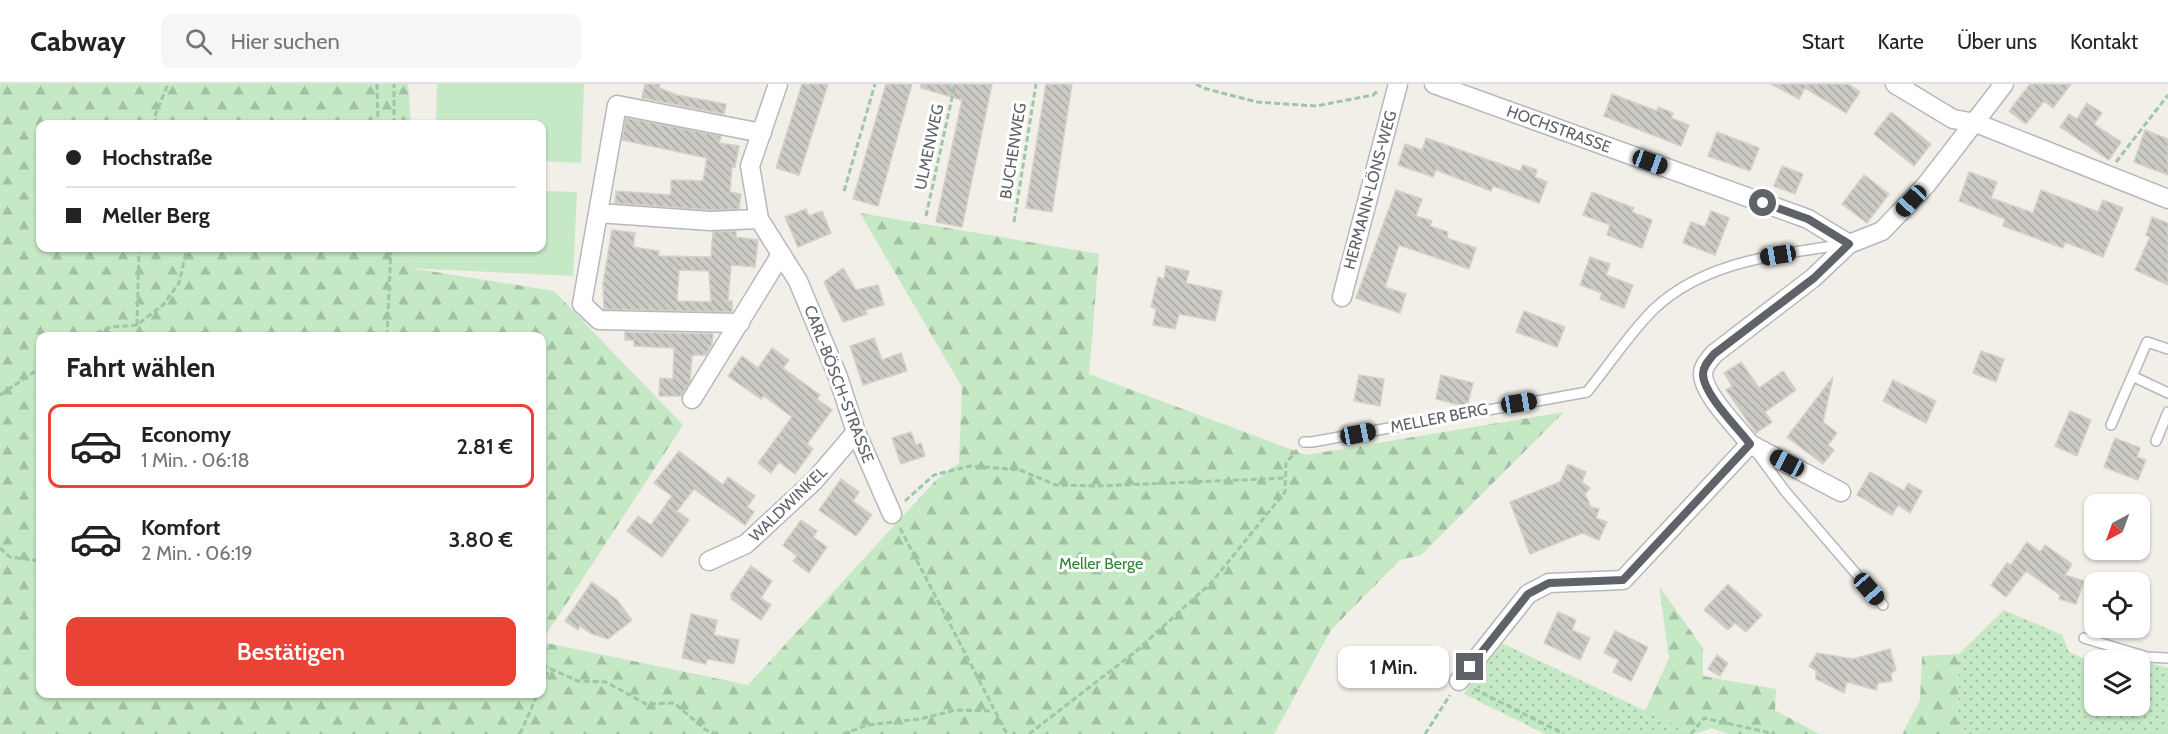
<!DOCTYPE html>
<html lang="de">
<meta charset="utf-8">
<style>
:root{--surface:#fff;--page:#f6f6f6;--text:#222;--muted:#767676;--line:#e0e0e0;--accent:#ea4335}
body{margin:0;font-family:Cabin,sans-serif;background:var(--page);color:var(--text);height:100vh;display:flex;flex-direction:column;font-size:22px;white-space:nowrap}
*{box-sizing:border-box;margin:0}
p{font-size:20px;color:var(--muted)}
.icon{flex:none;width:33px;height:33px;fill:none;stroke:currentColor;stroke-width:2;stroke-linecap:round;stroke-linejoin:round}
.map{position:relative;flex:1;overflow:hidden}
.sheet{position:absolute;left:36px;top:248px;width:510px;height:366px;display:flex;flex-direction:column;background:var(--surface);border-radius:12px;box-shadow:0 2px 4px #0004}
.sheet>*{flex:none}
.guide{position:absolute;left:36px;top:36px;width:510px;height:132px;border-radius:12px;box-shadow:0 2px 4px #0004;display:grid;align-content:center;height:132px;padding:0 30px;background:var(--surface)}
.needle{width:39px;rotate:221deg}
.fabs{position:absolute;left:2084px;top:410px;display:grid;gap:12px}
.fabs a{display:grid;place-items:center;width:66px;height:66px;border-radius:12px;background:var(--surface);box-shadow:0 2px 4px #0004;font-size:30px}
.end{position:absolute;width:27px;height:27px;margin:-14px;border:8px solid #5f6368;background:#fff;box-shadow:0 0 0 3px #fff}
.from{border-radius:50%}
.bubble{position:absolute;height:42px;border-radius:12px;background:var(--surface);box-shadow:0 2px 4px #0004;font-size:20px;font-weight:600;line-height:42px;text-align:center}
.car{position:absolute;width:18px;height:36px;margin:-18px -9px;border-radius:8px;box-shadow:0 0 4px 2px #0007;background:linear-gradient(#222 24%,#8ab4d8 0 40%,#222 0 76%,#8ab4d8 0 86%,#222 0)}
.guide b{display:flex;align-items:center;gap:21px;height:57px;font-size:22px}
.guide b+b{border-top:2px solid var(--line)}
.guide i{width:15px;height:15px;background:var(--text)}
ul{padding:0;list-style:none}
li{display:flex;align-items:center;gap:18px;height:84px;margin:0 12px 9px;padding:0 18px;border:3px solid transparent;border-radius:12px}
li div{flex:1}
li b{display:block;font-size:22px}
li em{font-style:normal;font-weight:600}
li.on{border-color:var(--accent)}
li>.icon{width:54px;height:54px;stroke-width:1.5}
h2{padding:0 30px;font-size:27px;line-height:72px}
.cta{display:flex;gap:12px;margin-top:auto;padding:12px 30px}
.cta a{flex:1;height:69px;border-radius:12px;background:var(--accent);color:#fff;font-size:24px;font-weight:600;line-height:69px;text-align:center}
header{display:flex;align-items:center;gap:36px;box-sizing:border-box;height:84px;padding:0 30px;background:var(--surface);border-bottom:2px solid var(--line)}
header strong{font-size:28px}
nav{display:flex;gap:33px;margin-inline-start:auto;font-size:21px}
.search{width:420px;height:54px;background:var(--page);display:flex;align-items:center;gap:15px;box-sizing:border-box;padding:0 21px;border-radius:12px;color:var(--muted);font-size:22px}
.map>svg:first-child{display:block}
</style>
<header>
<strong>Cabway</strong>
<div class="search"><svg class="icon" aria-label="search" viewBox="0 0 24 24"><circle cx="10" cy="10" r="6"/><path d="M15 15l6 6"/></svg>Hier suchen</div>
<nav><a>Start</a><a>Karte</a><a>Über uns</a><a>Kontakt</a></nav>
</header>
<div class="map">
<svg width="2168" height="650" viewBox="0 0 2168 650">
<defs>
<pattern id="grass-dots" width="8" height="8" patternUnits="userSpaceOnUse" patternTransform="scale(1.5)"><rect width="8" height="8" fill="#c5e8c5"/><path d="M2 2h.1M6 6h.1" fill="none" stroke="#a3c0a4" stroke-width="1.8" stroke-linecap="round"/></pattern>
<pattern id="forest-firs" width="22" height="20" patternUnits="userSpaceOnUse" patternTransform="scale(1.5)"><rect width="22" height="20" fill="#c5e8c5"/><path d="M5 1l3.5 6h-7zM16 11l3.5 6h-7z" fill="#a3c0a4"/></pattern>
<pattern id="building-back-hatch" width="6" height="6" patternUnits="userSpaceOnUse" patternTransform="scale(1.5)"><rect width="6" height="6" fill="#cccac5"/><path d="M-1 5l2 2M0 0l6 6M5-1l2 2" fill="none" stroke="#a9a8a4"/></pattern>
</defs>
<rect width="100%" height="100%" fill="#f1efe8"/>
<path fill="url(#grass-dots)" d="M2004 526 2062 551 2069 568 2085 575 2105 567 2134 576H2094V621H2139V577L2168 584V650H1973L1958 642 1959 570Z
M1497 557 1695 650H1545L1464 610Z"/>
<path fill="url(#forest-firs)" d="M0 0H408L411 40H40V164H412L411 184 554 207 683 341 542 557V252H40V609H542V558L748 601 936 396 959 379 962 303 860 129 1099 170 1089 290 1306 371 1564 328 1421 471 1400 476 1331 546 1274 650H0Z
M1659 502 1703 564V592L1776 605 1775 626 1819 650H1728L1712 644 1695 650 1645 627 1669 574Z
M1959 570 1958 642 1973 650H1902L1920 616 1922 572Z"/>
<path fill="#c5e8c5" d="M437 0H584L581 79 542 77V40H436Z
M542 107 577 108 573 192 411 184 412 164H542Z"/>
<path fill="url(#building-back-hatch)" stroke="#d6d1c6" stroke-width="1.5" fill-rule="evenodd" d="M645 0H660L659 4 677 11 726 20 724 30 642 14Z
M802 0H828L799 91 776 84Z
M886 0H912L878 122 853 115Z
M921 0H992L962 143 936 138 962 16 921 4Z
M1046 0H1072L1052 128 1026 124Z
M1771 0H1848L1860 8 1846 29 1805 4 1799 15Z
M2030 0H2071L2053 24 2044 17 2026 40 2009 27Z
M1612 10 1657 27 1658 23 1673 29 1671 34 1689 41 1681 62 1604 32Z
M2087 19 2102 29 2094 40 2121 58 2109 76 2060 43 2069 30 2077 35Z
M1891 28 1931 60 1914 82 1874 50Z
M626 34 721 52 719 59 739 62 735 83 732 82 730 108 741 110 739 125 710 126 615 119 616 107 671 111V96L703 97 707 74 622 56Z
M2145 46 2168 55V91L2134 78Z
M1717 48 1759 64 1750 87 1708 72Z
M1426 54 1520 87 1523 81 1537 86 1535 93 1547 98 1539 119 1493 102 1491 107 1436 86 1433 93 1398 81 1405 60 1422 66Z
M1782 82 1803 90 1795 110 1774 102Z
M1969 88 1997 98 1991 114 2033 129 2041 106 2098 128 2103 116 2123 124 2103 173 2065 158 2063 164 2003 142 2005 135 1959 117Z
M1864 91 1889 110 1867 139 1842 120Z
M1396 106 1422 115 1416 132 1432 137 1430 142 1448 148 1447 154 1476 164 1469 185 1399 161 1385 203 1406 210 1400 229 1356 214Z
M1592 108 1634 124 1632 128 1652 136 1642 164 1607 151 1610 141 1583 131Z
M806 125 809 132 822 127 831 149 798 163 785 133Z
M1711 127 1729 134 1715 171 1683 159 1691 138 1705 143Z
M2152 133 2168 139V201L2135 186 2150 153 2146 151Z
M612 146 635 149 633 163 659 167 658 172 711 173 713 148 736 147V153L758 156 755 183 731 181 728 217H732V228L604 225 603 200ZM679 186 709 187 711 218 677 217Z
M1590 173 1610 180 1606 191 1633 201 1624 224 1600 215 1602 209 1580 201Z
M1166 182 1189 187 1186 199 1222 207 1215 237 1179 230 1175 245 1153 241 1156 225 1151 223 1158 193 1164 195Z
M843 184 856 206 878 201 884 221 865 226 867 230 843 238 824 198Z
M1524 227 1565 243 1557 263 1516 248Z
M625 248 713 250 712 260 706 271H692L690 298 681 312H659L660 294 673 295 674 264 634 262V256H625Z
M874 254 882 276 901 269 907 287 863 301 850 262Z
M772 264 789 276 783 284 820 311 817 315 832 326 807 360 813 365 795 390 779 378 771 389 758 379 792 333 764 312 761 315 728 292 742 272 758 284Z
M1981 267 2004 275 1996 298 1973 289Z
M1741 278 1759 304 1783 287 1796 306 1765 328 1772 338 1756 349 1726 306 1732 302 1724 289Z
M1359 291 1384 295 1380 322 1354 317Z
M1441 291 1473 299 1467 323 1436 315Z
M1833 293 1823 338 1837 349 1828 361 1834 366 1823 380 1787 353Z
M1893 296 1936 317 1926 339 1883 317Z
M2070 327 2091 336 2077 372 2055 362Z
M911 348 916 361 921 359 925 372 901 380 892 354Z
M2115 354 2140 364 2137 373 2146 376 2138 396 2104 383Z
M679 367 723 401 728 393 755 412 747 423 754 428 745 441 694 405 677 427 689 436 662 473 627 447 638 432 651 441 672 412 654 399Z
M1568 380 1586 388 1582 398 1590 404 1585 410 1591 423 1599 425 1596 434 1607 438 1599 456 1582 449 1530 470 1510 418 1560 398Z
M1870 388 1904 407 1908 399 1922 407 1910 429 1898 421 1892 431 1857 411Z
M841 395 859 408 853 417 872 431 856 452 819 426Z
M801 436 817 447 813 453 827 463 809 489 793 477 797 472 783 461Z
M2027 458 2040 468 2045 461 2072 480 2065 491 2084 497 2076 520 2059 515 2060 511 2026 487 2006 513 1991 501 2007 479 2011 481Z
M751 482 772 497 761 514 771 521 761 536 731 515V510Z
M592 498 617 516 632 536 608 555 592 550 580 542 578 546 565 537Z
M1728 500 1762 531 1746 548 1735 539 1728 546 1704 526Z
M1558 528 1576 536 1572 546 1590 554 1580 576 1544 559Z
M691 530 717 536 714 551 739 556 734 580 707 575 706 580 682 574Z
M1615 547 1648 563 1631 597 1613 588 1619 576 1604 569Z
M1890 565 1896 586 1891 589 1892 597 1878 599 1876 606 1847 598 1844 609 1816 595V587L1809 582 1817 569 1853 575Z
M1717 571 1728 579 1720 592 1708 585Z"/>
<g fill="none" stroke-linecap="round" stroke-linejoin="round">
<defs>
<path id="lane" d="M2132 292 2168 309
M2111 341 2147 258 2168 265
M2156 357 2168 328
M1304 358H1312L1587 308C1609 281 1629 250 1653 226 1705 176 1779 171 1846 160
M1757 369 1785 407 1883 521
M2084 554 2147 573 2168 574"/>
<path id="street" d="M778 0 750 82 759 135 798 197 838 293 856 348 892 430
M1434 0 1808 135 1849 160
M1895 0 1953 35 1976 39 2168 115
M598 129 710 137 759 135
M1342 213 1398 0
M740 239 599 236 582 220 617 21 762 49
M692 315 780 172
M1750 360 1841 408
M709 477 746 460 814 397 856 348
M1459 597 1528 510 1549 499 1623 496 1750 360C1738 344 1703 310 1703 290 1703 282 1709 276 1714 270L1813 194 1849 160 1882 147 1926 101 2004 0"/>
</defs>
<use href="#lane" stroke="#b5b8bc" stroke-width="12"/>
<use href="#street" stroke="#b5b8bc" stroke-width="21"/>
<path stroke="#9cc7a9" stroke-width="3" stroke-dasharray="6 3" stroke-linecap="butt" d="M377 0 378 40
M1196 0 1203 4 1257 18 1316 22 1373 11 1378 7
M158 40 154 34 168 0
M394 40V0
M2116 78 2168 11
M844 107 875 0
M926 132 955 0
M1014 138 1036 0
M137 241 139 164
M88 252 111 243 137 241 163 221 179 199 187 164
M387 252 391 164
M0 311 40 284
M905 417 934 391 970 382 1020 386 1056 401 1099 402 1286 394
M900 444 1007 650
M0 464 10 473 40 477
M542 581 578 597 606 598 646 620 674 619 706 646 716 650
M542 602 549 585
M1474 605 1564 650
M520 650 538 609
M843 650 867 641 920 635 956 626 992 627
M1029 650 1135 568 1211 499 1285 408 1286 379 1297 366
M1425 650 1450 611
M1691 650 1704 634 1775 650"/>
<use href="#lane" stroke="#fff" stroke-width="9"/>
<use href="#street" stroke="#fff" stroke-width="18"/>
</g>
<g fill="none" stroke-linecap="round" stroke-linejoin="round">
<path stroke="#5f6368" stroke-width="8" d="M1470 583 1528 510 1549 499 1623 496 1750 360C1738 344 1703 310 1703 290 1703 282 1709 276 1714 270L1814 194 1849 160 1808 135 1763 119"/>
</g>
<g text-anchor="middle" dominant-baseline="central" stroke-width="6" stroke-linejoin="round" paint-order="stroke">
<g font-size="16" fill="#5f6368" stroke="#fff">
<text transform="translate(1559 45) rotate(20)">HOCHSTRASSE</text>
<text transform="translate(929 63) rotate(-78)">ULMENWEG</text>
<text transform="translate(1013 67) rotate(-81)">BUCHENWEG</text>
<text transform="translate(1370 106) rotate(-75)">HERMANN-LÖNS-WEG</text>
<text transform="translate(839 300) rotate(69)">CARL-BÖSCH-STRASSE</text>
<text transform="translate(1439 334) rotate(-11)">MELLER BERG</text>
<text transform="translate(788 420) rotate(-44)">WALDWINKEL</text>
</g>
<g font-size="16" fill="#348238" stroke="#fff">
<text x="1101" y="479">Meller Berge</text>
</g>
</g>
</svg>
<div class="fabs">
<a><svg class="needle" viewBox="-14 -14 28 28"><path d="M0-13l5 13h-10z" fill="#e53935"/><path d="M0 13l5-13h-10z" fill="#767676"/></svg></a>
<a><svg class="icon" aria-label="locate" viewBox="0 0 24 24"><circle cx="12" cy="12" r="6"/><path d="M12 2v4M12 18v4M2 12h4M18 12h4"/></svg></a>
<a><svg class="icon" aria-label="layers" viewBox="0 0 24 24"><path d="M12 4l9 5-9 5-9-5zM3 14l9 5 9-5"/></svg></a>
</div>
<i class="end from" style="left:1763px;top:119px"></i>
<i class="end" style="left:1470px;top:583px"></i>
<div class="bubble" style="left:1338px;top:562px;width:111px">1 Min.</div>
<i class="car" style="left:1650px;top:78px;rotate:110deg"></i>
<i class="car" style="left:1911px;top:117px;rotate:223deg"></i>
<i class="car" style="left:1778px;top:171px;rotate:261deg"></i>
<i class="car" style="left:1519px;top:319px;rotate:81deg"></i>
<i class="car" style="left:1358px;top:350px;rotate:79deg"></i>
<i class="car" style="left:1787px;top:379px;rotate:298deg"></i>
<i class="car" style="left:1869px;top:505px;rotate:139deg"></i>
<div class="guide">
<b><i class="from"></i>Hochstraße</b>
<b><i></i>Meller Berg</b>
</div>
<section class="sheet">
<h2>Fahrt wählen</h2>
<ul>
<li class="on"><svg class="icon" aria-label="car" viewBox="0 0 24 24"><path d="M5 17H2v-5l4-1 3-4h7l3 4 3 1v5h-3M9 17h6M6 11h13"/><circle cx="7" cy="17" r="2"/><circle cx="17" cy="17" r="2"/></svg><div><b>Economy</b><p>1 Min. · 06:18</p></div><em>2.81 €</em></li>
<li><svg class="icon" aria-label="car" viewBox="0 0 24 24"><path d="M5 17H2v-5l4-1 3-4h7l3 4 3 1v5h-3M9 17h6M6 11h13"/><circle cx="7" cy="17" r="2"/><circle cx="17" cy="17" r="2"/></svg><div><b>Komfort</b><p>2 Min. · 06:19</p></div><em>3.80 €</em></li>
</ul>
<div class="cta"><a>Bestätigen</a></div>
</section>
</div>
